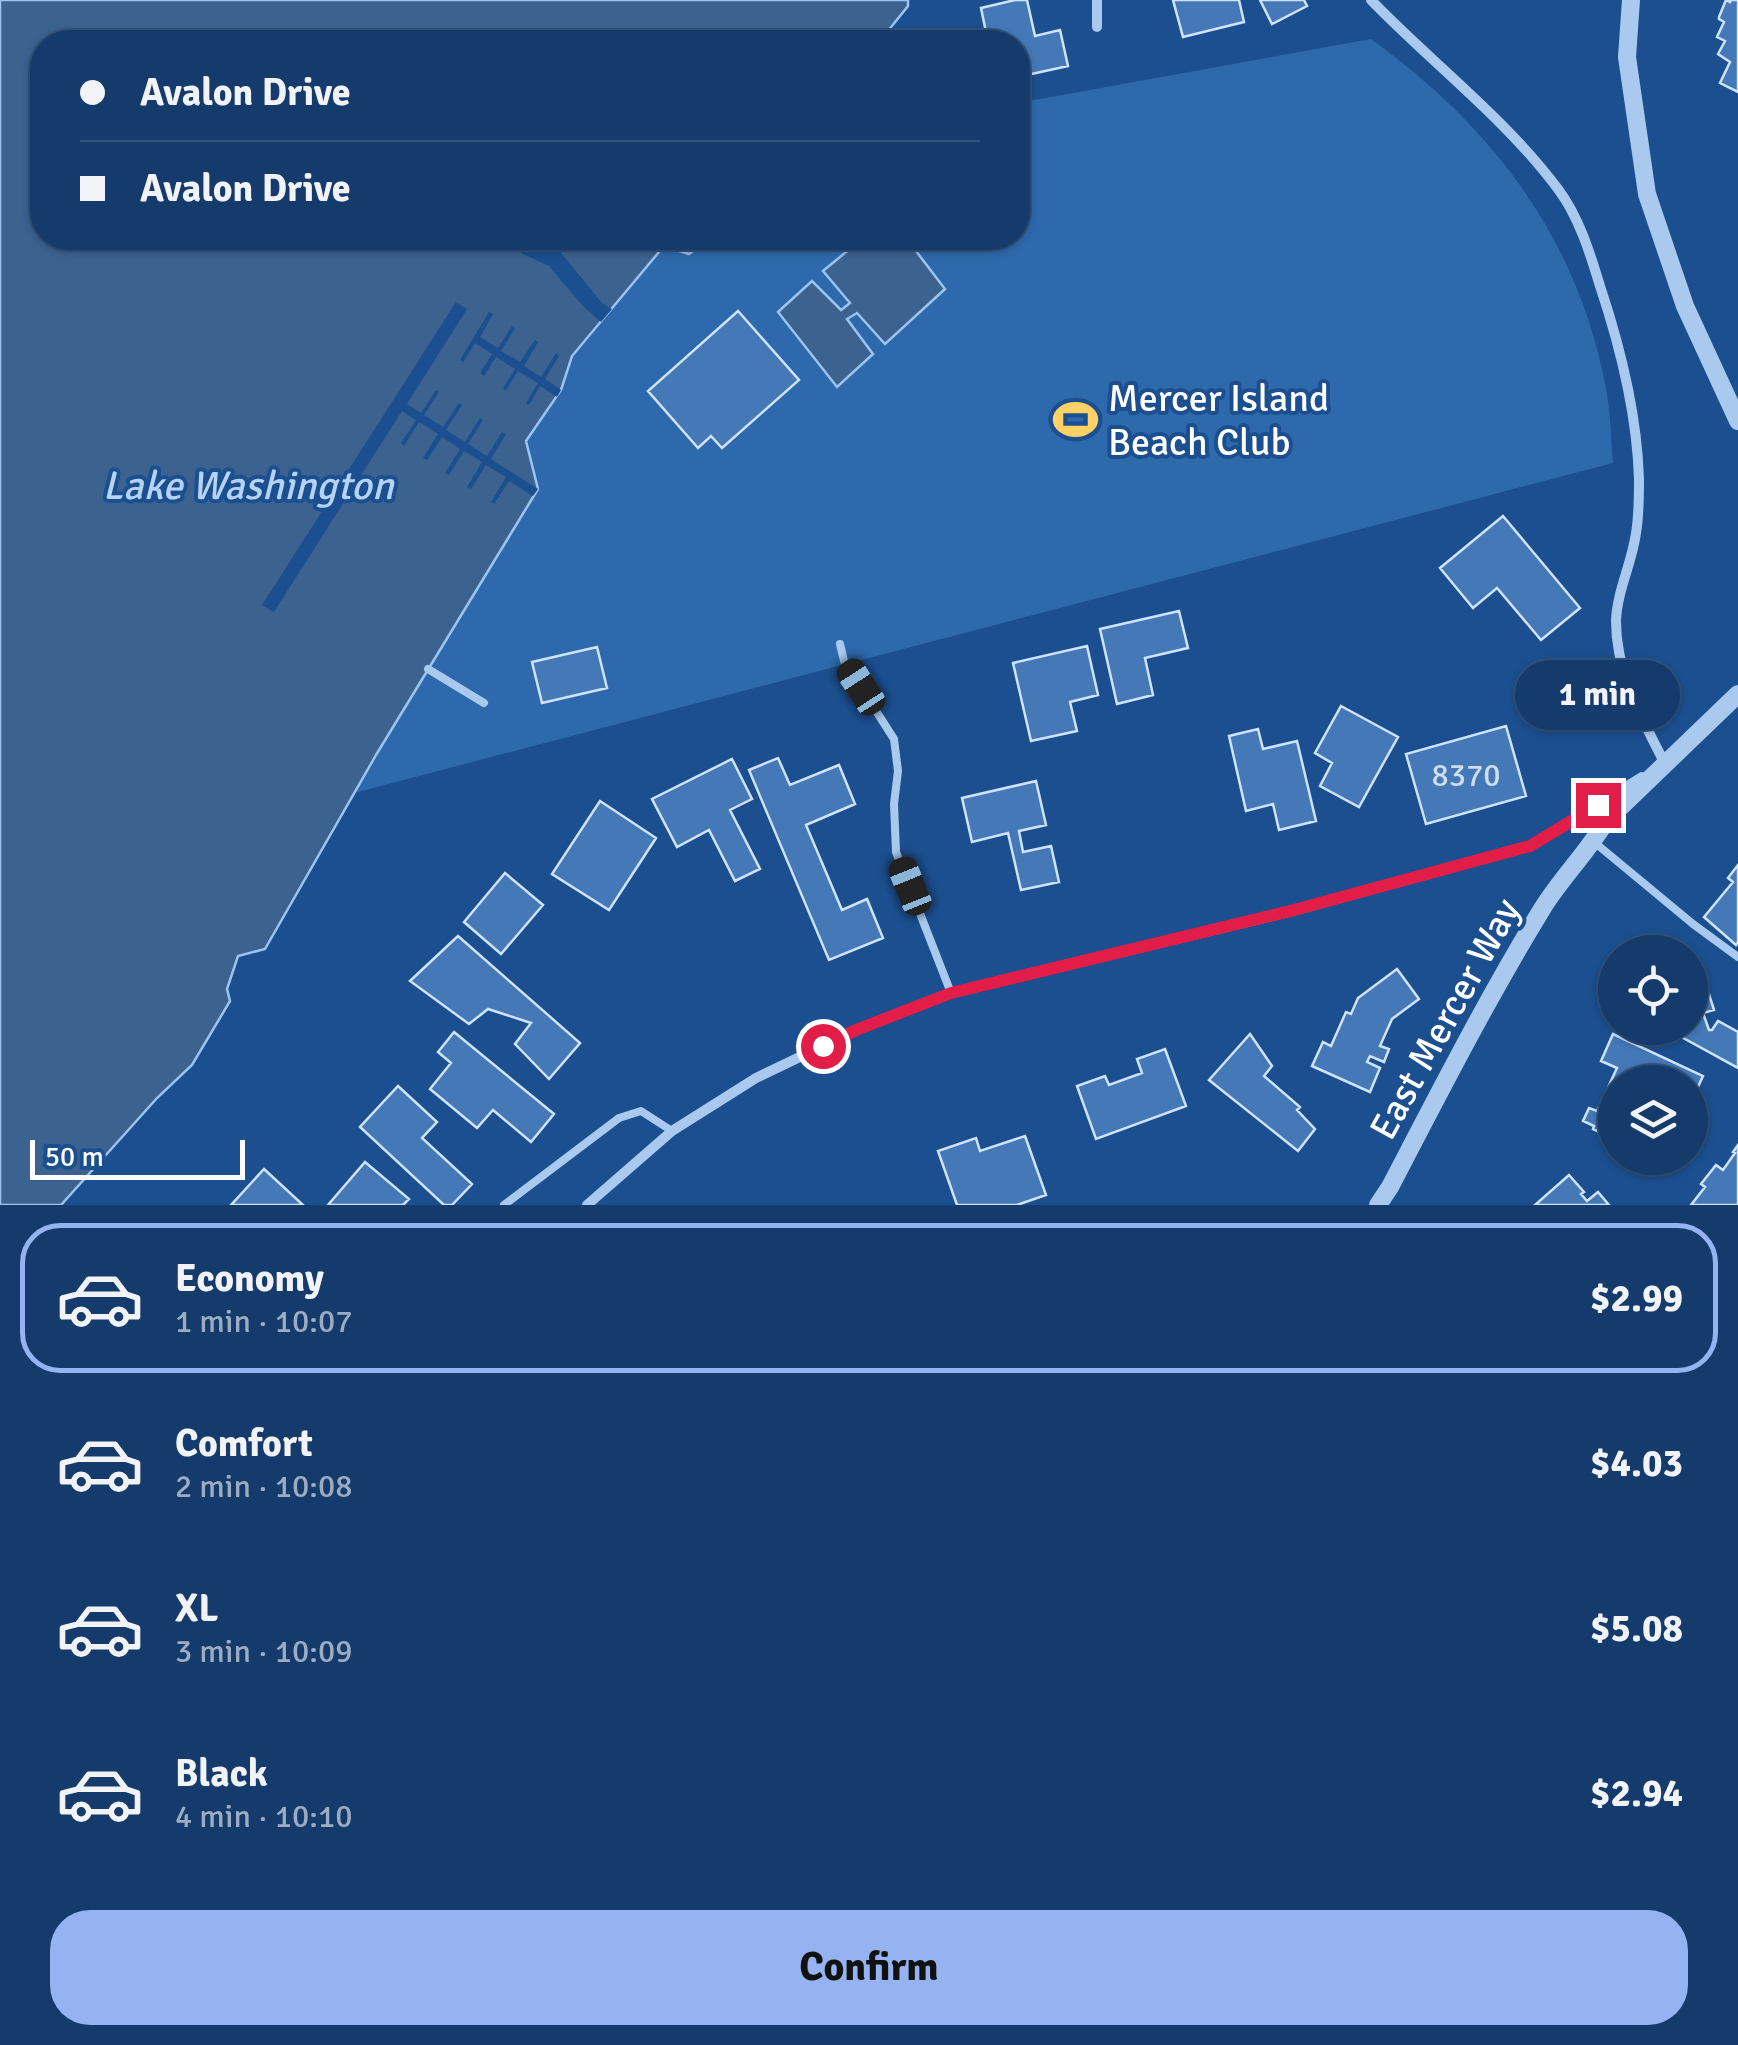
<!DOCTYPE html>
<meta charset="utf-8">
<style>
:root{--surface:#143b6b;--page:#214673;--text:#f1f3f6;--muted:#9dadc1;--line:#33557e;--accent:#95b2f1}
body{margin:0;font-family:Signika,sans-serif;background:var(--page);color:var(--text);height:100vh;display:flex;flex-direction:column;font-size:38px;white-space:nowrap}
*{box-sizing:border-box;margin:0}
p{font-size:32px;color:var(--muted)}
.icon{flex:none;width:55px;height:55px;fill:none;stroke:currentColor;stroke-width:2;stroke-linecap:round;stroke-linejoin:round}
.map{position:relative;height:1205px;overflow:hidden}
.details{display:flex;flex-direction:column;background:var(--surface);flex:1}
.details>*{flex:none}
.top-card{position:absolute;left:30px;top:30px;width:1000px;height:220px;border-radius:40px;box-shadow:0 2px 8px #0004,0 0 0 2px var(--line);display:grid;align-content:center;height:220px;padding:0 50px;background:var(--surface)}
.controls{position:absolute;left:1598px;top:935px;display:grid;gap:20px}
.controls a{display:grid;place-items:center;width:110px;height:110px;border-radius:50%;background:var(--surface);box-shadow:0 2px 8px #0004,0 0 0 2px var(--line);font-size:50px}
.scale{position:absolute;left:30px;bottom:25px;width:215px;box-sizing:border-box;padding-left:10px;border:5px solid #fff;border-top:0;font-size:28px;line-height:35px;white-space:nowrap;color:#fff;-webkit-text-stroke:8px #1b4f8f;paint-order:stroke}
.end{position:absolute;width:45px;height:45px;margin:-22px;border:12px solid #e11d48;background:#fff;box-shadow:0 0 0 5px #fff}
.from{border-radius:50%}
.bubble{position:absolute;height:70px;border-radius:35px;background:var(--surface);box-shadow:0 2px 8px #0004,0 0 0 2px var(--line);font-size:32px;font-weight:700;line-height:70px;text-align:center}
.car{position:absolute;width:30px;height:60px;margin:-30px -15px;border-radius:12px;box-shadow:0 0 8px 2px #0007;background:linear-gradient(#222 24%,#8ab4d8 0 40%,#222 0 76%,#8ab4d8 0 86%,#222 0)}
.top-card b{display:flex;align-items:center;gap:35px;height:95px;font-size:38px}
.top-card b+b{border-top:2px solid var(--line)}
.top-card i{width:25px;height:25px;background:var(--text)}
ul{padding:18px 0 0;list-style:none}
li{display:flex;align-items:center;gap:30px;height:150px;margin:0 20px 15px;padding:0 30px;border:5px solid transparent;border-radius:40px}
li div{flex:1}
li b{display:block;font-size:38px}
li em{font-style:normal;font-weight:700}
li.selected{border-color:var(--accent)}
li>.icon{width:90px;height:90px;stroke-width:1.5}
.button{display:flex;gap:20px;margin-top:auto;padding:20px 50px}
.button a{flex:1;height:115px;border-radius:40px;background:var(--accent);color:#111;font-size:40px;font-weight:700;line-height:115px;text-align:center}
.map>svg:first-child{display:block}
</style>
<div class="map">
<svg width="1738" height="1205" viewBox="0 0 1738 1205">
<rect width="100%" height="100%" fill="#1b4f8f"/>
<path fill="#2e69ad" d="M1371 39C1495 129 1580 241 1607 394 1611 417 1611 441 1613 463L354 793 537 489 526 441 561 390 572 356 665 246 688 254 708 238 720 240 723 238H1018V103Z"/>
<path fill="#3c6290" stroke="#9cc4f0" stroke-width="2.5" d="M0 0H908V6L879 42H42V238H723L720 240 708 238 689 254 664 246 572 356 561 390 526 441 538 489 376 755 265 949 238 956 227 989 230 1001 192 1065 157 1098 61 1205H0Z
M863 238H906L945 289 885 344 857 313 847 319 873 354 837 387 778 312 812 281 841 310 850 303 823 271Z"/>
<path fill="#1b4f8f" d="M529 238H577L561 253 602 303 612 309 601 322 582 305 549 266 521 253Z
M456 302 467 309 407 404 421 413 436 390 439 392 424 415 443 427 459 403 462 405 446 430 465 442 480 418 483 420 468 444 487 456 502 432 506 434 491 459 538 489 533 496 509 481 494 504 491 502 506 477 486 465 471 489 467 487 482 462 464 451 449 475 445 473 460 449 442 437 427 460 423 458 438 434 419 422 404 446 401 443 416 420 402 411 274 612 262 605Z
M489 312 493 314 480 337 498 348 512 326 515 328 501 351 520 362 535 340 538 342 524 366 541 377 556 353 559 356 545 379 561 390 557 397 540 386 529 405 526 403 538 383 518 371 506 390 503 389 515 369 496 357 484 376 480 373 492 354 475 343 463 362 460 360Z"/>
<path fill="#4478b7" stroke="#cfe3fa" stroke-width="2.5" d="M1015 0H1027L1035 36 1060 30 1068 66 1018 77V42H988L981 8Z
M1173 0H1239L1244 22 1183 37Z
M1260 0H1304L1307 6 1272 24Z
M1726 0 1730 2 1731 0H1738V92L1720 83 1730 62 1718 54 1725 41 1717 37 1724 22 1719 19V17Z
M738 311 799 380 722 448 711 436 698 448 648 391Z
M1503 516 1580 608 1541 640 1497 588 1473 608 1440 568Z
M1179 611 1188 648 1145 658 1153 695 1117 704 1100 629Z
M1087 646 1098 695 1070 702 1077 731 1031 741 1013 663Z
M597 647 607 688 542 703 532 662Z
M1341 706 1398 737 1359 807 1320 786 1332 763 1315 753Z
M1506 726 1526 796 1426 824 1406 754Z
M1258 729 1263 749 1297 741 1316 821 1279 830 1273 804 1246 811 1229 736Z
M778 758 790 785 839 765 855 804 806 825 842 910 867 899 883 938 829 960 749 770Z
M732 759 752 799 730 810 760 869 735 881 709 830 677 847 652 799Z
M1036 781 1046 825 1019 831 1023 852 1051 846 1059 882 1021 890 1008 833 972 842 962 798Z
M600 801 656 838 609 910 552 874Z
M1738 865V942L1736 945 1704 917 1733 882 1728 878Z
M505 873 543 905 501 954 464 922Z
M458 936 580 1043 549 1079 515 1044 531 1023 488 1009 469 1024 410 981Z
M1397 969 1419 999 1392 1019 1380 1046 1389 1049 1384 1062 1370 1056 1367 1062 1380 1068 1370 1092 1312 1066 1323 1042 1331 1046 1346 1012 1351 1014 1358 998Z
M1707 988 1714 1010 1703 1013 1709 1030H1712L1718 1021 1738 1032V1068L1665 1028H1690V993Z
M454 1032 554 1114 531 1142 493 1110 477 1128 430 1089 451 1063 438 1052Z
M1250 1034 1272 1066 1264 1076 1300 1107 1297 1110 1315 1129 1298 1151 1209 1080Z
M1613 1034 1703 1076 1690 1104V1082H1615V1139L1593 1129 1594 1126 1583 1121 1589 1108 1597 1111 1617 1068 1601 1061Z
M1165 1049 1186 1106 1096 1139 1077 1086 1105 1076 1109 1085 1142 1073 1137 1059Z
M398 1086 437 1122 422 1138 472 1184 452 1205H444L360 1127Z
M1025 1136 1046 1195 1017 1205H957L938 1151 976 1138 980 1151Z
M1738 1145V1205H1691L1705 1187 1701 1184 1716 1165 1723 1170 1735 1153 1733 1152Z
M365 1162 409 1199 403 1205H328Z
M264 1169 303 1205H231Z
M1569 1175 1584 1192 1581 1194 1587 1201 1598 1192 1609 1205H1535Z"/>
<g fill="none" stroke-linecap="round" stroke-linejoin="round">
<path stroke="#a9c9ee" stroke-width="8" d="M840 644 844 661 894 739 898 771 894 804 896 852 951 993
M428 669 484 703
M1594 842 1693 924 1738 957
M504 1205 619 1118 641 1111 672 1131"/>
<path stroke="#a9c9ee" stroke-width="10" d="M1097 0V27
M1371 0C1433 64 1505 118 1558 189 1579 217 1590 253 1600 286 1621 349 1637 413 1639 479 1639 496 1639 516 1636 533 1632 563 1617 591 1616 621 1616 674 1642 718 1665 764L1661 766
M587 1205 672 1131 756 1078 856 1030 951 993 1293 911 1530 846 1642 777"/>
<path stroke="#a9c9ee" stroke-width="18" d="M1631 0 1627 57 1647 194 1685 306 1738 421
M1378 1205 1390 1187C1439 1093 1487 999 1542 909 1561 878 1587 853 1606 821L1738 694"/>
</g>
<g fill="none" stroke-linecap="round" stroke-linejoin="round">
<path stroke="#e11d48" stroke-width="12" d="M823 1046 856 1030 951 993 1294 910 1530 846 1598 805"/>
</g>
<defs>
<symbol id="stadium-bare" viewBox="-9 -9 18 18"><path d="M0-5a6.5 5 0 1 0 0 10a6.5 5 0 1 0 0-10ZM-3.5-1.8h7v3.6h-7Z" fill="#ffd166" stroke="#1b4f8f" stroke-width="2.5" paint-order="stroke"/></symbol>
</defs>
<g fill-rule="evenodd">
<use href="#stadium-bare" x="1044" y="388" width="63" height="63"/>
</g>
<g text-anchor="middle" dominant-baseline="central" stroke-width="8" stroke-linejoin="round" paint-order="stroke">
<g font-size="32" fill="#d0dded">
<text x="1466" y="775">8370</text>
</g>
<g font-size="38" fill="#fff" stroke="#1b4f8f" text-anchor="start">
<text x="1108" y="398">Mercer Island<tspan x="1108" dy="44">Beach Club</tspan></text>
</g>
<g font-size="38" fill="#fff" stroke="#1b4f8f">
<text transform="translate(1445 1019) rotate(-61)">East Mercer Way</text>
</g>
<g font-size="40" font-style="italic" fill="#b5d3f5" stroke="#1b4f8f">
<text x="248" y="486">Lake Washington</text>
</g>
</g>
</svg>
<div class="controls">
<a><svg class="icon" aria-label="locate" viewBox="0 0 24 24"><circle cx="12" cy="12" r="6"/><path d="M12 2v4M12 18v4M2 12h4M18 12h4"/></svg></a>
<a><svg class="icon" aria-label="layers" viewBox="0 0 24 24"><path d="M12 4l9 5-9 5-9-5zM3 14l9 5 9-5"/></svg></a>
</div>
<div class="scale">50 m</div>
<i class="end from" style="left:823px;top:1046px"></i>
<i class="end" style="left:1598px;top:805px"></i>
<div class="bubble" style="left:1515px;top:660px;width:165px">1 min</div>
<i class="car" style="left:861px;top:687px;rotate:327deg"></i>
<i class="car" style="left:910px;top:886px;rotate:338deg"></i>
<div class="top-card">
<b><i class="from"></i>Avalon Drive</b>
<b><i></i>Avalon Drive</b>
</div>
</div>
<section class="details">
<ul>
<li class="selected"><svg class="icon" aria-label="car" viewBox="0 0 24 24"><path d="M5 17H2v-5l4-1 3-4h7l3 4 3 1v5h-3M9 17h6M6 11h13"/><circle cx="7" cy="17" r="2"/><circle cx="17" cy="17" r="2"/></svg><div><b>Economy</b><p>1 min · 10:07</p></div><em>$2.99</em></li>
<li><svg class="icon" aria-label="car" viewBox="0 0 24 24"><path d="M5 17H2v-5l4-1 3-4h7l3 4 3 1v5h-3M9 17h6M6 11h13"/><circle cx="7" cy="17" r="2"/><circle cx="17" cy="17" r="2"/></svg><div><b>Comfort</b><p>2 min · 10:08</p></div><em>$4.03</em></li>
<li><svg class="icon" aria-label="car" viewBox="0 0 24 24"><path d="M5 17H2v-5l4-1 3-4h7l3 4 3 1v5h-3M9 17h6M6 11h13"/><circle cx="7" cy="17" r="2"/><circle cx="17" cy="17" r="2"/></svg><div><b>XL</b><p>3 min · 10:09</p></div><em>$5.08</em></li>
<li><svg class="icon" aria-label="car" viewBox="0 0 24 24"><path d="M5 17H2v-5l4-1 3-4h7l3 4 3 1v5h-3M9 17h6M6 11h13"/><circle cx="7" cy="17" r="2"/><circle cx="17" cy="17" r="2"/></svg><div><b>Black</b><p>4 min · 10:10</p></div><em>$2.94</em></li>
</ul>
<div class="button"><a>Confirm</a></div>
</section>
